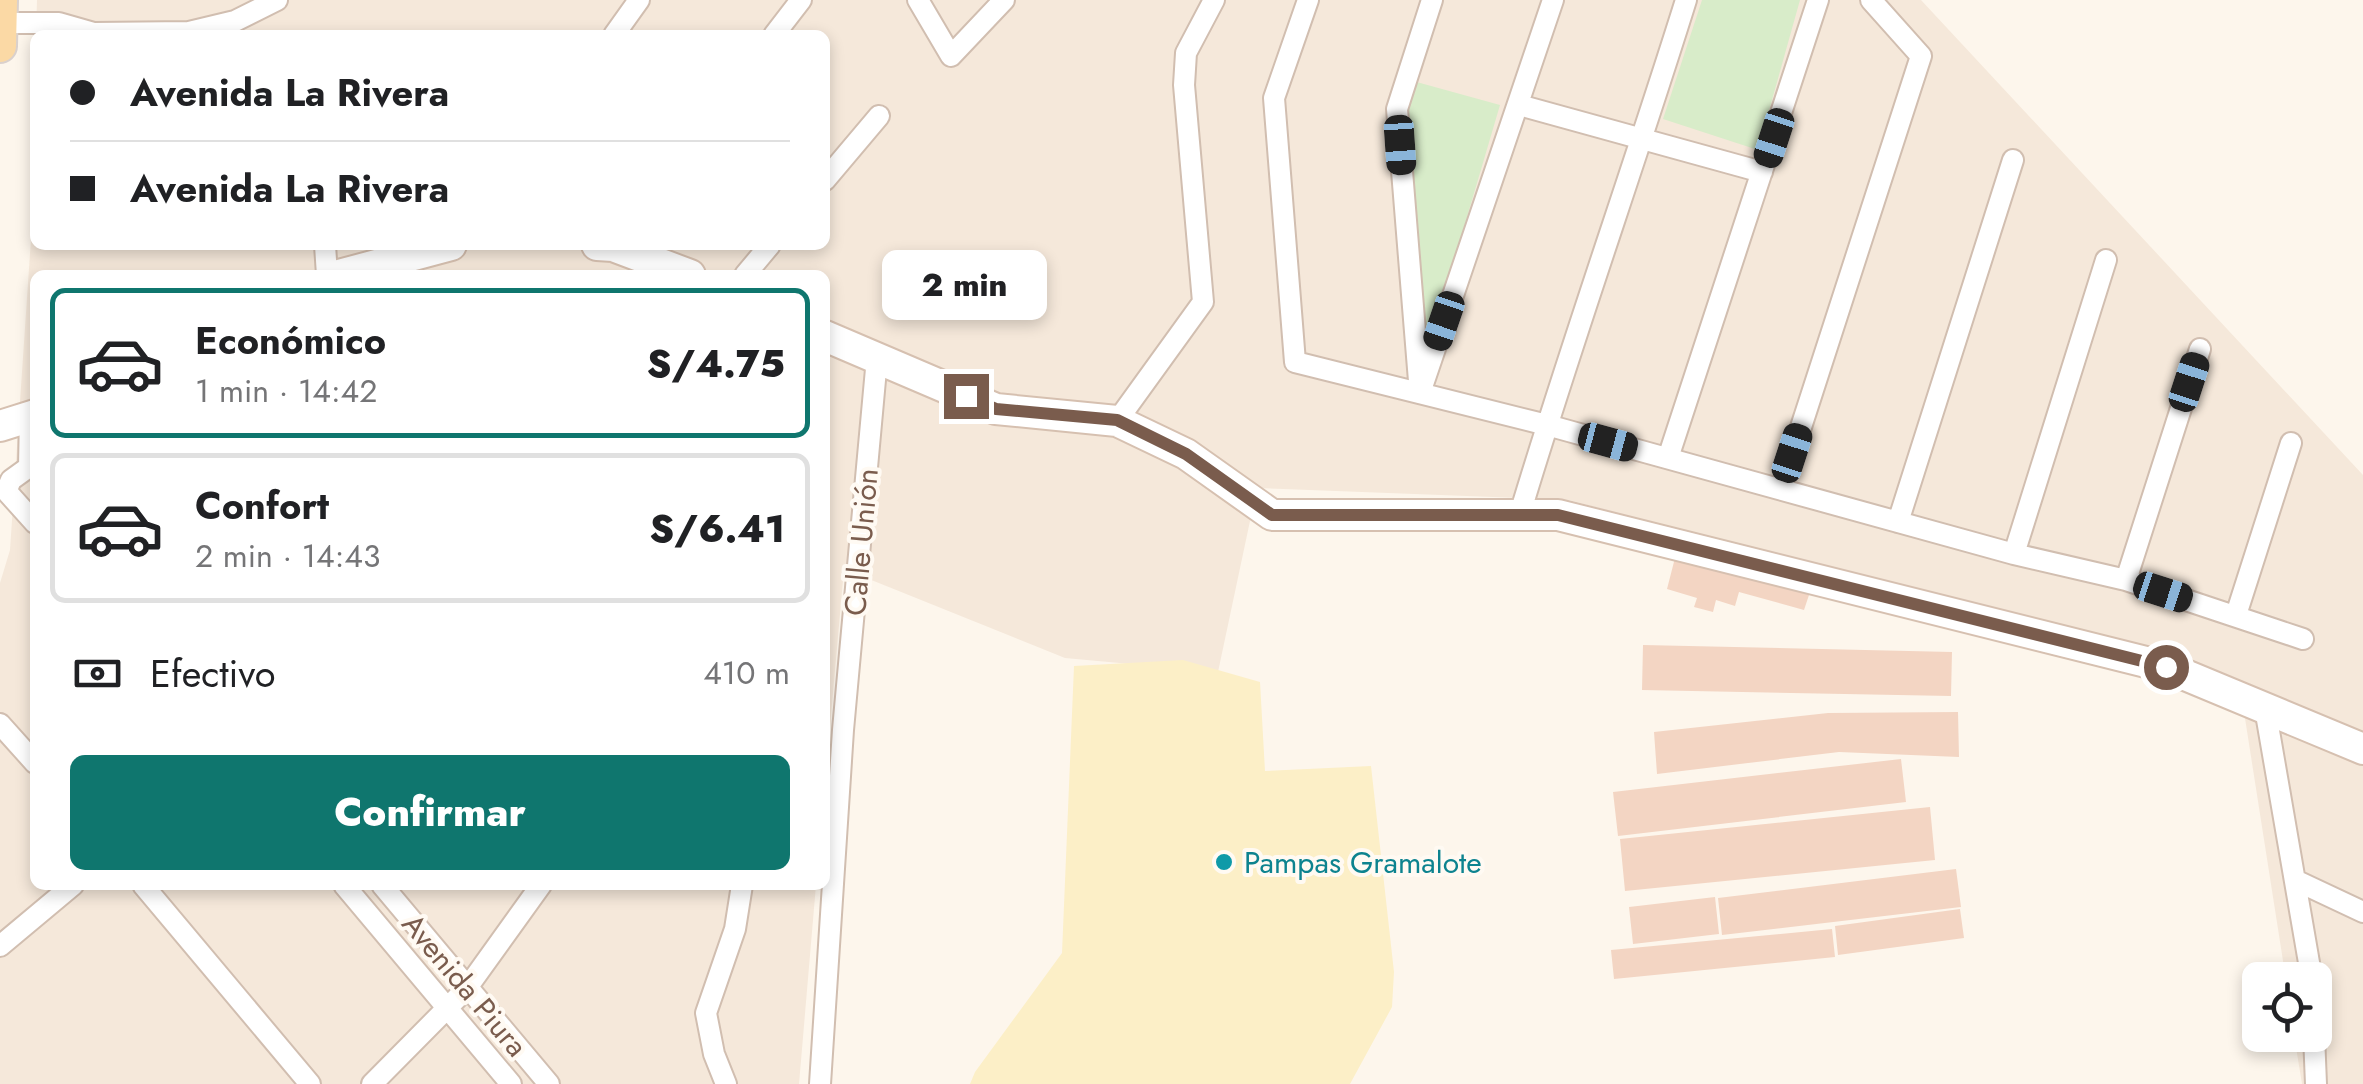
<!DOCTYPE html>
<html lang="es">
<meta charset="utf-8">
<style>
:root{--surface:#fff;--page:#f6f6f6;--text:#202124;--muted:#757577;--line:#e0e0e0;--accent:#0f766e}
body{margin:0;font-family:Jost,sans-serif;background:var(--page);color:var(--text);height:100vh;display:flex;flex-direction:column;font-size:38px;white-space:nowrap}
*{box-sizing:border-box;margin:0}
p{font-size:32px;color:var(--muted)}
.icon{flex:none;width:55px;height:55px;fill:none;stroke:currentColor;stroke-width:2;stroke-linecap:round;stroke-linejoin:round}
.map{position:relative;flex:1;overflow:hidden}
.side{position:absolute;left:30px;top:270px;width:800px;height:620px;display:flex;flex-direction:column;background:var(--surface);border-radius:15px;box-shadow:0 5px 15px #0003}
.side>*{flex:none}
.hud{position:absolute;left:30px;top:30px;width:800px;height:220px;border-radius:15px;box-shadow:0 5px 15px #0003;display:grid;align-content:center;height:220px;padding:0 40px;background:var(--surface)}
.controls{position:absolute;left:2242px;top:962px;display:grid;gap:20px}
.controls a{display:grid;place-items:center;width:90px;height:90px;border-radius:15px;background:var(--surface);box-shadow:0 5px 15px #0003;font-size:50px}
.end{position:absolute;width:45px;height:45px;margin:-22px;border:12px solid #7a5c4d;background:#fff;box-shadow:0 0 0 5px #fff}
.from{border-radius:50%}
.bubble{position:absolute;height:70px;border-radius:15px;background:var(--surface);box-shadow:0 5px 15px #0003;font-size:32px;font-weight:800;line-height:70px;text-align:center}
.car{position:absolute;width:30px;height:60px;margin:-30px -15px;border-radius:12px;box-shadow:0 0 8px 2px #0007;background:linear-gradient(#222 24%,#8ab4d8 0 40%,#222 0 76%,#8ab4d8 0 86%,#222 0)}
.hud b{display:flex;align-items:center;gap:35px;height:95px;font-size:38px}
.hud b+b{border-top:2px solid var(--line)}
.hud i{width:25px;height:25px;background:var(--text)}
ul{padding:18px 0 0;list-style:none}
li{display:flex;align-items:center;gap:30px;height:150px;margin:0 20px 15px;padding:0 20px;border:5px solid var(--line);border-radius:15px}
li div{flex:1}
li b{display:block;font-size:38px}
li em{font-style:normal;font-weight:800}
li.active{border-color:var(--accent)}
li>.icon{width:90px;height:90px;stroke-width:1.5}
.pay{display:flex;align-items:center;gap:25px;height:110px;padding:0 40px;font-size:38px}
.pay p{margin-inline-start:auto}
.action{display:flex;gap:20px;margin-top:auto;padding:20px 40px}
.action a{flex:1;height:115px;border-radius:15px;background:var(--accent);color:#fff;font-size:40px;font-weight:800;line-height:115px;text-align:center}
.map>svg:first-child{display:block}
</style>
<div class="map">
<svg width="2363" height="1084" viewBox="0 0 2363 1084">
<rect width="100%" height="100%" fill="#fdf6ec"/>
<path fill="#f5e8da" d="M37 0H1921L2363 475V1084H2302L2294 1035H2315V980H2286L2239 680 1569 500 1257 488 1218 672 1065 658 844 569 825 783V275H35V885H816L799 1084H0V583L10 550 33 209 35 101V245H825V35H36Z"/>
<path fill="#d8ecc9" d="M1702 0H1800L1758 150 1663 119Z
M1413 81 1500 105 1424 363 1402 107Z"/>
<path fill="#fcefc7" d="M1183 660 1260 682 1265 771 1371 766 1394 972 1392 1007 1350 1084H970L975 1072 1062 953 1074 666Z"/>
<path fill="#f3d5c3" d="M1676 554 1810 592 1804 610 1739 592 1735 606 1716 600 1713 612 1694 607 1697 598 1667 589Z
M1643 645 1952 652 1951 696 1642 690Z
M1958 712 1959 757 1839 752 1657 774 1654 732 1828 713Z
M1901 759 1906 802 1618 836 1613 792Z
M1930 807 1935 860 1625 891 1620 839Z
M1956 869 1961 907 1722 935 1718 898Z
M1715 897 1719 934 1633 944 1629 907Z
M1960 909 1964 938 1838 955 1835 926Z
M1832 929 1835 957 1614 979 1611 950Z"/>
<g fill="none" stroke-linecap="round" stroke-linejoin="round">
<defs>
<path id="street" d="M918 0 951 56 1004 0
M1308 0 1274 98 1295 362 1547 425 2014 554 2126 580 2303 639
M1 23H59L94 33 189 32 235 21 277 0
M614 35 639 0
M774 35 801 0
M1519 105 1762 172
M825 180 879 116
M325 245 327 275
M745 275 770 245
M1419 381 1397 109 1432 0
M1420 393 1553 0
M1117 421 1203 302 1184 85 1186 53 1214 0
M1668 458 1818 0
M29 467 30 417
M35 469 29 467 11 480 8 487V493L35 523
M1781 489 1921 56 1871 0
M1519 517C1571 343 1632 173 1686 0
M1898 522 2013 160
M2014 554 2106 260
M2126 580 2200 349
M2236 615 2291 443
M2265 708 2312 980
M0 724 35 763
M2295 880 2363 912
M143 885 310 1084
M344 885 511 1084
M382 885 549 1084
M0 946 73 885
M2314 1035 2316 1084
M372 1084 467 988 541 885
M726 1084 714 1054 706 1013 735 929 742 885
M820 1084 843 730 877 358"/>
<path id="secondary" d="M597 245 613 246 690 275
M339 275 451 245
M825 336 996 409 1117 421 1186 454 1272 515H1558L2166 667 2363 749
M0 426 35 415"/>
<path id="primary" d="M0 46 1 0"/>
</defs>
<use href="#street" stroke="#d1beb0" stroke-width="24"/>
<use href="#secondary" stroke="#d6c0b0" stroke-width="34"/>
<use href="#primary" stroke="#dad1cd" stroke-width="36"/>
<use href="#street" stroke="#fff" stroke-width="20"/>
<use href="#secondary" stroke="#fff" stroke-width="30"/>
<use href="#primary" stroke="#fbd9a5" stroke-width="32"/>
</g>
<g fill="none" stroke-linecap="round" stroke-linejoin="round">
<path stroke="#7a5c4d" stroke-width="12" d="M966 396 996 409 1117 420 1186 454 1272 515H1558L2166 667"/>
</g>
<circle fill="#0f9aa8" stroke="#fffaf3" stroke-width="4" cx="1224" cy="862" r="10"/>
<g text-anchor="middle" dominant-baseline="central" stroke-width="8" stroke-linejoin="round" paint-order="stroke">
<g font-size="30" fill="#7a5c4d" stroke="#fffaf3">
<text transform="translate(861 542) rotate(-85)">Calle Unión</text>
<text transform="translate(465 985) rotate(50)">Avenida Piura</text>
</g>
<g font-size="30" fill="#0d838f" stroke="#fffaf3" text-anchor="start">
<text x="1244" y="862">Pampas Gramalote</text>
</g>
</g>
</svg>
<div class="controls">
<a><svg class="icon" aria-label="locate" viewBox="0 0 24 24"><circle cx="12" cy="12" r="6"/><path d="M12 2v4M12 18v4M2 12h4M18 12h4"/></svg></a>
</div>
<i class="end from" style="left:2166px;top:667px"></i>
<i class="end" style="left:966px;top:396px"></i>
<div class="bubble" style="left:882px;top:250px;width:165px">2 min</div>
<i class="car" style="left:1774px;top:138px;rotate:198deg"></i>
<i class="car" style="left:1400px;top:145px;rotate:176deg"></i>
<i class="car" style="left:1444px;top:321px;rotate:199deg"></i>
<i class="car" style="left:2189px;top:382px;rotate:18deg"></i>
<i class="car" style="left:1608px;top:442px;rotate:105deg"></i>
<i class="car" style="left:1792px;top:453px;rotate:18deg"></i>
<i class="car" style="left:2163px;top:592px;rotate:108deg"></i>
<div class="hud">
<b><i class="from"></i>Avenida La Rivera</b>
<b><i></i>Avenida La Rivera</b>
</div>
<section class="side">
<ul>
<li class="active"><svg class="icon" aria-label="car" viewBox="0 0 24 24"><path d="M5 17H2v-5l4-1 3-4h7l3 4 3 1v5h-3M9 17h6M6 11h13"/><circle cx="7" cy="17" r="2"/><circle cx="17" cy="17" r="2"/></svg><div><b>Económico</b><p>1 min · 14:42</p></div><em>S/4.75</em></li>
<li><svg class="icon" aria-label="car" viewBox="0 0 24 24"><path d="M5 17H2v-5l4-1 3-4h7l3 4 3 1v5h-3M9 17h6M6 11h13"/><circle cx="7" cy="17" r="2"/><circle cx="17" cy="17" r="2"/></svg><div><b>Confort</b><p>2 min · 14:43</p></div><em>S/6.41</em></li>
</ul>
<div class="pay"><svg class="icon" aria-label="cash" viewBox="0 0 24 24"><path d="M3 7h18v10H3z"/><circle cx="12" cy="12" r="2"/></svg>Efectivo<p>410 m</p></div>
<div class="action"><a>Confirmar</a></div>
</section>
</div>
